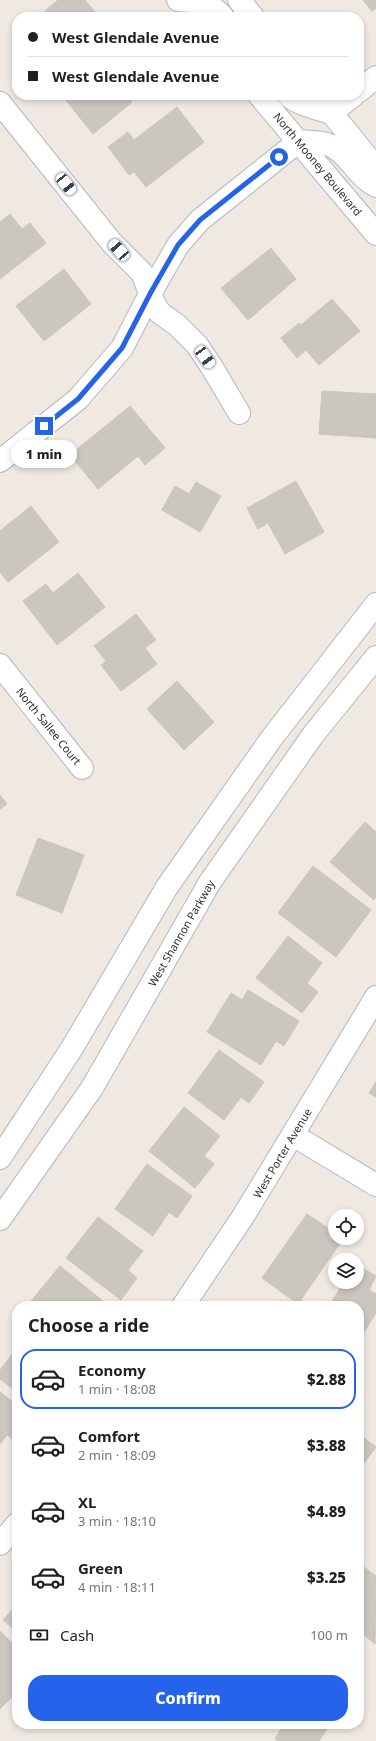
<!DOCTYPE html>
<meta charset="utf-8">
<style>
:root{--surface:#fff;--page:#f6f6f6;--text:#202124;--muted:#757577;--line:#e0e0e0;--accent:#2563eb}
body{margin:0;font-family:"Noto Sans",sans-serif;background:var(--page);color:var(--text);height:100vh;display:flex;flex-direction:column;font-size:15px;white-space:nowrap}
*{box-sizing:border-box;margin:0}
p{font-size:13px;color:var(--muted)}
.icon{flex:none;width:22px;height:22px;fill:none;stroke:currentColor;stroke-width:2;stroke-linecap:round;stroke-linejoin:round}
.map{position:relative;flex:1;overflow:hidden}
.panel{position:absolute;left:12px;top:1301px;width:352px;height:428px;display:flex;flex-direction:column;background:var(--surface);border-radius:16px;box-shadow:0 2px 6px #0003}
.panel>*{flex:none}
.guide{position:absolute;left:12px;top:12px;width:352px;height:88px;border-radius:16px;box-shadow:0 2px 6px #0003;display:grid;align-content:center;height:88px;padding:0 16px;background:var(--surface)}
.tools{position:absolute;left:328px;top:1209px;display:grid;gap:8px}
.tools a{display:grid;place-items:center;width:36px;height:36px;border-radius:50%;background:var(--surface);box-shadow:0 2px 6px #0003;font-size:20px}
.end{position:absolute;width:18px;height:18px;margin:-9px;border:5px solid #2563eb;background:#fff;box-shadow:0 0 0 2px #fff}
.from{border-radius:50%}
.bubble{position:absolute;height:28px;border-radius:14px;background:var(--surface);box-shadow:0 2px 6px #0003;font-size:13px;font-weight:800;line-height:28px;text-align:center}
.car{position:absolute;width:12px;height:24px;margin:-12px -6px;border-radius:5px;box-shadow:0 0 3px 1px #0007;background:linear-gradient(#fff 24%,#345 0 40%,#fff 0 76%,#345 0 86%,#fff 0)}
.guide b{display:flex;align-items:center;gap:14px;height:38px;font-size:15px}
.guide b+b{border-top:1px solid var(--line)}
.guide i{width:10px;height:10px;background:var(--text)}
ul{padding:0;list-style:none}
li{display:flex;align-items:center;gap:12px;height:60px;margin:0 8px 6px;padding:0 8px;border:2px solid transparent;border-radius:16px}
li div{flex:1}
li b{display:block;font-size:15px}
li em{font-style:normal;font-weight:800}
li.selected{border-color:var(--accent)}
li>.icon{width:36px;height:36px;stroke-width:1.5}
h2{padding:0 16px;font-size:18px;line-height:48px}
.pay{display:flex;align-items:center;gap:10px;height:44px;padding:0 16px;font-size:15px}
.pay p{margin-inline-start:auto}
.primary-button{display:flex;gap:8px;margin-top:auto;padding:8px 16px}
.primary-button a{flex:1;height:46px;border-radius:16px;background:var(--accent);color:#fff;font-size:16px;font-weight:800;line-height:46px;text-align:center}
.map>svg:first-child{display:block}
</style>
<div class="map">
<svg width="376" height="1741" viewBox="0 0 376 1741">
<rect width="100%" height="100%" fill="#efe9e1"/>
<path fill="#cbc7bf" stroke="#cbc5ba" d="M58 0H85L99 17H38Z
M363 0H376V8L372 11Z
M70 95H126L132 102 93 134 65 99Z
M177 107 204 142 146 187 134 172 129 175 108 147 128 132 134 140Z
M10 214 22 229 30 223 46 243 0 279V222Z
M271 248 296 279 248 320 221 288Z
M64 269 91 304 44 341 16 306Z
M332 299 360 331 319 365 306 350 297 358 281 338 299 323 301 325Z
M322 391 376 394V438L319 434Z
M130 406 165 448 145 465 138 456 98 489 70 455Z
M296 481 324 532 285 554 268 523 258 529 247 508Z
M196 482 221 496 200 532 162 510 175 486 189 494Z
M31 506 59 542 8 582 0 572V531Z
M78 573 105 607 57 645 23 601 46 584 53 593Z
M136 614 156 640 145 648 157 664 121 691 101 665 106 661 94 646Z
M177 681 214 722 184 750 147 709Z
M0 795 7 804 0 809Z
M365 822 376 832V897L374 900 330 862Z
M38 838 84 855 62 913 16 895Z
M313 866 371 910 336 957 278 913Z
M288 936 322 963 307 983 318 992 302 1013 256 978Z
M248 990 299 1021 284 1046 276 1041 261 1065 207 1032 231 993 242 1000Z
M219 1050 264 1082 249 1103 241 1097 224 1120 188 1093Z
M376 1082V1097L369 1093Z
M184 1107 220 1136 204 1156 214 1164 195 1188 149 1151Z
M147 1164 192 1196 177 1218 169 1212 153 1236 115 1209Z
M307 1214 335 1233V1238L343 1239 298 1304 262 1278Z
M98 1217 143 1251 128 1270 137 1278 121 1300 66 1258Z
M357 1265 376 1276 369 1290 376 1294V1313L359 1340V1306H329L344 1282H357Z
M60 1266 109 1306H27Z
M17 1348V1392L0 1379V1370Z
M0 1392 17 1405V1439L16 1441 7 1435 0 1444Z
M359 1434 376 1447 359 1470Z
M364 1567 376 1576 375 1644 359 1631V1574Z
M17 1604V1632L3 1620Z
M0 1631 17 1648V1692L0 1709Z
M284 1724H330L319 1741H278L275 1739Z"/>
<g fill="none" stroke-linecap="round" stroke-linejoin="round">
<defs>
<path id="street" d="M359 91 376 77
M0 103 112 243 142 273 154 303 160 313 177 325 197 345 213 369 239 413
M331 113 354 95
M0 461 78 399 122 348 151 292 178 245 200 220 299 141
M0 665 82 768
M293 1135 376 1185
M183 1306 244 1215 376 997
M0 1544 17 1524"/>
<path id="secondary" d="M178 0C198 2 209 1 223 17
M239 0 253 17
M259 95 376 234
M288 95C295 104 320 109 331 113
M317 95 376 168
M299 141C308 142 318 142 327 144 348 151 356 176 376 186
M0 1158 72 1048 167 887 271 739 376 604
M0 1219 92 1088 210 882 313 735 376 657"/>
</defs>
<use href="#street" stroke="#b4b7c1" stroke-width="24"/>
<use href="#secondary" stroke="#b4b7c1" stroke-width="24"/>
<use href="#street" stroke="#fff" stroke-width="22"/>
<use href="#secondary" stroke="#fff" stroke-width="22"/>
</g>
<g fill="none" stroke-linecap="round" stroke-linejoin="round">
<path stroke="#2563eb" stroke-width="5" d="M44 426 78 399 122 348 151 292 178 245 200 220 279 157"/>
</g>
<g text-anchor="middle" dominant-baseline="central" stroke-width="3" stroke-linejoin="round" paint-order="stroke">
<g font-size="11" fill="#2e2e2e" stroke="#fff">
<text transform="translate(318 164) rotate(50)">North Mooney Boulevard</text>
<text transform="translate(49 726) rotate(51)">North Sallee Court</text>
<text transform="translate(181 933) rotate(-60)">West Shannon Parkway</text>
<text transform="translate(282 1153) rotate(-59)">West Porter Avenue</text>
</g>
</g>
</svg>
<div class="tools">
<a><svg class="icon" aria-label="locate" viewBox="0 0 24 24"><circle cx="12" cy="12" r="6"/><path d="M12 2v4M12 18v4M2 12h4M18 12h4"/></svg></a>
<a><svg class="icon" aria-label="layers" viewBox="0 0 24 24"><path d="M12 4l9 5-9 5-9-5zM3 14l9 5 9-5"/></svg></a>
</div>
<i class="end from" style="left:279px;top:157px"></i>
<i class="end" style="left:44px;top:426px"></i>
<div class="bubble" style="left:11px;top:440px;width:66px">1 min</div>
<i class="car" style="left:66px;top:184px;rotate:141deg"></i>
<i class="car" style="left:119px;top:250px;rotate:318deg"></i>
<i class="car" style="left:205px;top:357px;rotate:144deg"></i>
<div class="guide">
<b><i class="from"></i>West Glendale Avenue</b>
<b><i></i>West Glendale Avenue</b>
</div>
<section class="panel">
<h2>Choose a ride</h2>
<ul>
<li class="selected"><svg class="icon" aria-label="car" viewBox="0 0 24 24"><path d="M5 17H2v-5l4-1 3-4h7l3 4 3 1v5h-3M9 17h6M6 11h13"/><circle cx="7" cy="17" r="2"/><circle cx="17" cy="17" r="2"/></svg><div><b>Economy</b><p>1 min · 18:08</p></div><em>$2.88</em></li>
<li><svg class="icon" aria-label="car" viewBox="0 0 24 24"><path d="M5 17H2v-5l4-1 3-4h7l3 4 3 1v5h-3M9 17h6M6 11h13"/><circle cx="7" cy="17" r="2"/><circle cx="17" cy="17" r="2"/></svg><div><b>Comfort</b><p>2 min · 18:09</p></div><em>$3.88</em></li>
<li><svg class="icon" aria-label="car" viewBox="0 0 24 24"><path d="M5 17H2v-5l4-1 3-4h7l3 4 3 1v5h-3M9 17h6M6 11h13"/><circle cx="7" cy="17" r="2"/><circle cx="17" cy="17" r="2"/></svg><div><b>XL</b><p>3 min · 18:10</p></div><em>$4.89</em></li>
<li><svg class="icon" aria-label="car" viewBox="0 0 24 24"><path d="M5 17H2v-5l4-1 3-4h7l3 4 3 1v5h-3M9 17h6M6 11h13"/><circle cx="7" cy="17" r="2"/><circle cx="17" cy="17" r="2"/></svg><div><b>Green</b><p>4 min · 18:11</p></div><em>$3.25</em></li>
</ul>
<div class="pay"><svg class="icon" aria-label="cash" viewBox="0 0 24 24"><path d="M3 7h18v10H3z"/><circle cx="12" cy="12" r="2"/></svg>Cash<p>100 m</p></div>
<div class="primary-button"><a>Confirm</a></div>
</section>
</div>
